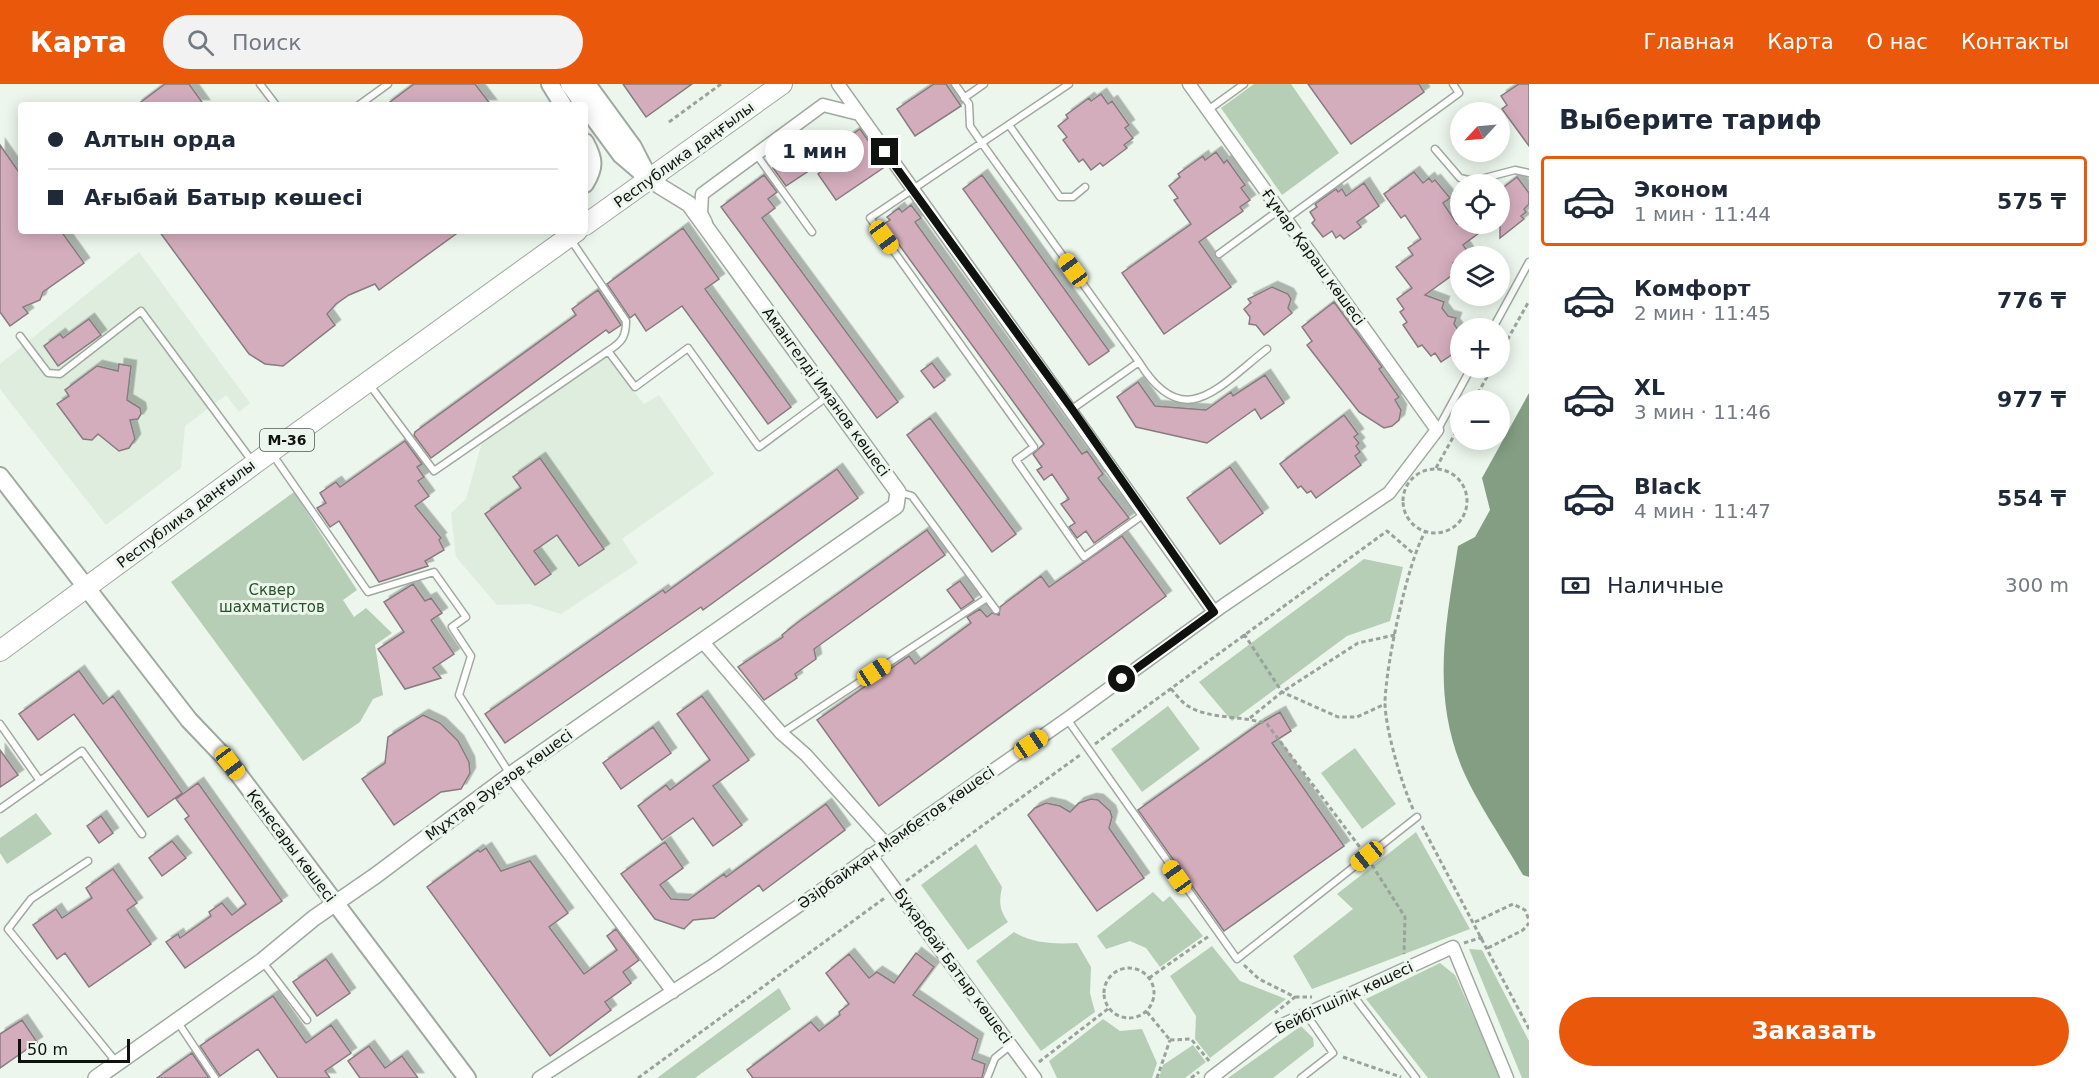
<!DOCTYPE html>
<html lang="ru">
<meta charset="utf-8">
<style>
:root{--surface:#fff;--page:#f2f2f3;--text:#1f2937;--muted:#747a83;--line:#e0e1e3;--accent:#ea580c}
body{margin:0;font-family:"DejaVu Sans",sans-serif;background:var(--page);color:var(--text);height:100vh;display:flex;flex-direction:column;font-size:22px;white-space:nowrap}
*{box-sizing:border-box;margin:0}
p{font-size:20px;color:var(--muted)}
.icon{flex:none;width:33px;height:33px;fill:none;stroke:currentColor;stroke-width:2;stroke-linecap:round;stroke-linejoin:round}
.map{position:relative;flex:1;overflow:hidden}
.drawer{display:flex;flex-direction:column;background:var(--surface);width:570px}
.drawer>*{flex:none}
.top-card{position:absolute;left:18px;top:18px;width:570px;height:132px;border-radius:6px;box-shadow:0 3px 15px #0003;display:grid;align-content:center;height:132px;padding:0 30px;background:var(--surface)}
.needle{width:39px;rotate:244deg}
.tools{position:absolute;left:1450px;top:18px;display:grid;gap:12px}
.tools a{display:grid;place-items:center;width:60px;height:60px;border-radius:50%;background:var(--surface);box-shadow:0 3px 15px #0003;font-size:30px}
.scale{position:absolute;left:18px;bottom:15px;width:112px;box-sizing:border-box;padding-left:6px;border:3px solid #0f120f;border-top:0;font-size:16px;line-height:21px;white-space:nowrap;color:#0f120f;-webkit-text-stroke:4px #ecf6ec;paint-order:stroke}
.end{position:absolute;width:27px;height:27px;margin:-14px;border:8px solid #0f120f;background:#fff;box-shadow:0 0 0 3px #fff}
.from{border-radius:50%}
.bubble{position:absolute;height:42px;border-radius:21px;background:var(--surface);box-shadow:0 3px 15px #0003;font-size:20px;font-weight:700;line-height:42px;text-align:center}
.car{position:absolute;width:18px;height:36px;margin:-18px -9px;border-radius:8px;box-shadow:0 0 4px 2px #0007;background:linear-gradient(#f5c518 24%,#345 0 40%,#f5c518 0 76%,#345 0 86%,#f5c518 0)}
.top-card b{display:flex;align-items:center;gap:21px;height:57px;font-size:22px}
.top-card b+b{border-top:2px solid var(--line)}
.top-card i{width:15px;height:15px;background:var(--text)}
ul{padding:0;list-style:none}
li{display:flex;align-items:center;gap:18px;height:90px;margin:0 12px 9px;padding:0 18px;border:3px solid transparent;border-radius:6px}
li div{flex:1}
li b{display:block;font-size:22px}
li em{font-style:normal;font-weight:700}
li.active{border-color:var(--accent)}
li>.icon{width:54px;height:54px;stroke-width:1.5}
h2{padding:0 30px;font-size:27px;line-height:72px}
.pay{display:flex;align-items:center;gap:15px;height:66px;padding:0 30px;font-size:22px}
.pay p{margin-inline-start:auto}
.cta{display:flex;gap:12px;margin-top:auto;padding:12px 30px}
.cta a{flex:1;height:69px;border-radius:36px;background:var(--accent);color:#fff;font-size:24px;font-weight:700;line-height:69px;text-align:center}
header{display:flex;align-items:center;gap:36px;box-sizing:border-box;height:84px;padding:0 30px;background:var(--accent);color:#fff}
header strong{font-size:28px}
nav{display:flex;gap:33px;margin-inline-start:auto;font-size:21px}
.search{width:420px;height:54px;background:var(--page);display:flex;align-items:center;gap:15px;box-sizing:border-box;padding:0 21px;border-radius:33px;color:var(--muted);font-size:22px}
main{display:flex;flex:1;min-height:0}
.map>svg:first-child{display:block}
</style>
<header>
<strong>Карта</strong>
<div class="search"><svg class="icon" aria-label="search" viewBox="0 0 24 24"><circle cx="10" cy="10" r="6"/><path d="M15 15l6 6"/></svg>Поиск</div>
<nav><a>Главная</a><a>Карта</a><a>О нас</a><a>Контакты</a></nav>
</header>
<main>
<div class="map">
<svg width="1529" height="994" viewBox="0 0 1529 994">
<defs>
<filter id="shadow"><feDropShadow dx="5.5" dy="-5.5" stdDeviation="0" flood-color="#0004"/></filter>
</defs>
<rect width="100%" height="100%" fill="#ecf6ec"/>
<path fill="#deeddd" d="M139 168 250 319 239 328 226 311 185 342 181 384 106 441 0 305V280Z
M606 273 644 320 659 311 714 390 622 455 638 479 561 530 529 520 497 521 456 473 451 429 466 415 483 355Z"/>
<path fill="#b6ceb6" d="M1254 0H1291L1339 69 1282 111 1221 24Z
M294 408 357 506 343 516 354 533 366 524 392 549 375 561 383 611 373 615 360 638 303 677 171 498Z
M1364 475 1403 483 1390 537 1347 552 1232 637 1199 598Z
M1168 622 1200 665 1142 708 1111 665Z
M1355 664 1396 720 1362 745 1321 689Z
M36 729 52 750 7 780 0 769V754Z
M1416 748 1470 845 1312 905 1293 872 1353 825 1337 810Z
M976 760 1002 803C999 818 999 825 1008 838L968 866 921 801Z
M1153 808 1163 818 1170 812 1203 852 1160 883 1146 864 1130 857 1106 865 1097 852Z
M1014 848C1032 860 1057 860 1077 859L1091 883 1090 909 1095 928 1041 967 976 877Z
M1212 862 1240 897 1286 915 1210 974 1195 955 1196 932 1170 892Z
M1469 865 1482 866 1529 957V994H1522Z
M1440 879 1455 891 1501 994H1428L1366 915Z
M779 904 791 925 695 994H657Z
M1103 935 1120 947 1142 945 1157 979 1152 994H1057L1049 977Z
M1301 942 1313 954 1314 962 1273 994H1228Z
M1193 961 1206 978 1185 994H1159L1163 981Z"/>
<path fill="#839e83" d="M1529 309V793L1523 791C1505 759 1476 717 1462 684 1431 608 1446 540 1458 462L1475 453 1490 426 1482 394Z"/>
<path fill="#d4adbd" stroke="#877b80" stroke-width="1.5" filter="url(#shadow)" d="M165 0H189L204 21H137Z
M414 0H475L491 21H386Z
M623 0H692L646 33Z
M934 0H946L961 22 915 52 897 25Z
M1308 0H1419L1424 8 1351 60Z
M1519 0H1529V62L1502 25 1507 21 1501 12Z
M1101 10 1108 20 1112 17 1129 41 1125 44 1133 54 1124 61 1127 64 1103 82 1100 79 1091 86 1083 75 1079 78 1063 56 1067 53 1058 42 1068 34 1066 31 1089 14 1091 17Z
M860 45 886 82 836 116 818 90 837 76 830 66Z
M0 61 21 91V147H61L84 179 43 208 40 216 23 223 28 229 10 242 0 228Z
M797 67 810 86 786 102 773 84Z
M1216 68 1224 79 1227 76 1245 101 1241 104 1250 116 1240 123 1243 127 1199 158 1231 203 1164 250 1122 189 1191 140 1174 116 1178 114 1169 102 1180 93 1178 90 1203 72 1205 76Z
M1414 88 1423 99 1429 94 1432 98 1435 96 1450 114 1443 119 1457 140H1491L1463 161 1468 168 1453 179 1458 187 1425 211 1444 218 1442 224 1448 232 1456 234 1454 240 1461 250 1451 259 1457 267 1441 278 1435 269 1431 272 1422 261 1418 263 1403 241 1407 238 1400 228 1404 225 1397 215 1412 204 1396 183 1413 171 1408 164 1421 155 1405 131 1401 134 1384 110Z
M764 91 777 108 768 115 775 124 762 134 898 318 877 334 721 123Z
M982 91 1109 267 1089 281 963 105Z
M1517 93 1529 109V120L1524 125 1526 128 1521 132 1524 135 1500 154V106Z
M1364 99 1379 122 1357 138 1361 143 1344 155 1340 151 1336 154 1332 147 1323 153 1312 139 1315 136 1310 128 1317 123 1315 120 1336 105 1338 108 1342 105 1346 112Z
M911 121 921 134 915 138 1082 370 1087 367 1103 390 1098 394 1129 434 1094 459 1086 447 1077 454 1069 443 1075 439 1061 420 1069 415 1052 390 1044 396 1037 386 1042 383 1033 370 1044 360 884 140 890 136 887 133 899 124 902 128Z
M683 144 719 195 705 205 791 323 768 340 682 222 646 247 635 230 630 234 607 200Z
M159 147H460L379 206 375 200 349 211 336 220 327 230 335 241 283 282 265 280 249 270Z
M1272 203 1288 210 1291 215 1288 224 1292 229 1264 251 1256 241 1249 240 1250 233 1244 225 1251 219 1248 215Z
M598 206 621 241 609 249 606 246 431 374 414 351 415 348 576 231 572 225Z
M1334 218 1382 283 1379 285 1399 313 1395 316 1401 326 1399 336 1392 342 1384 344 1359 328 1307 261 1312 257 1302 243Z
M89 235 101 251 58 282 44 262 60 250 63 254Z
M932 279 945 296 934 304 921 287Z
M119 280 131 282 127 316 140 324 141 330 138 335 130 336 135 355 129 364 119 367 98 350 92 356 83 355 57 320 69 312 65 306 97 282 118 287Z
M1265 291 1284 319 1261 335 1255 325 1207 359 1136 343 1117 313 1138 298 1155 322 1206 326 1231 308 1233 312Z
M1344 331 1358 350 1354 353 1359 359 1356 362 1360 368 1355 372 1361 381 1316 414 1311 407 1307 409 1301 402 1298 404 1280 380Z
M930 334 1016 450 992 468 907 351Z
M405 357 422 380 417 383 424 393 418 397 429 412 415 422 441 454 439 456 444 466 425 477 428 482 379 498 339 437 330 443 317 424 326 419 320 409 336 398 340 403Z
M540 374 604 465 579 482 557 451 534 467 551 490 535 501 485 430 521 404 513 393Z
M1230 383 1263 429 1220 460 1187 414Z
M837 385 858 414 703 526 701 523 505 659 485 630 663 506 665 509Z
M927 446 945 471 814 565 816 575 795 590 797 594 764 616 738 583 783 553 782 551 797 539Z
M1122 452 1166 512 879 722 817 636 909 572 915 580 971 539 967 533 980 525 987 533 992 529 999 531 1000 523 1041 492 1049 503Z
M960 497 974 516 961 525 947 506Z
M413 500 425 517 431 514 442 529 431 536 454 570 433 584 441 594 405 605 378 565 404 548 384 518Z
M79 587 103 620 113 612 182 709 148 733 74 630 38 656 19 630Z
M702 612 749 676 713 702 742 741 713 762 693 734 662 756 638 722 666 701 670 706 710 676 677 630Z
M1280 628 1291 647 1272 659 1344 762 1224 847 1138 726 1259 640Z
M423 631 440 639 458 657 469 678 470 689 461 705 441 708 394 741 362 695 385 679 388 653Z
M653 643 671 669 621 705 603 679Z
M0 666 18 691 0 703Z
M198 699 282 817 185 884 166 858 178 850 180 854 211 832 209 828 222 819 232 831 246 820 185 735 189 732 176 715Z
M1091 715 1098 716 1110 727 1112 733 1109 744 1144 794 1097 827 1028 731 1035 724 1046 719 1060 722 1070 728 1079 719Z
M826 720 845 746 763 807 759 801 714 834 693 836 684 845 655 835 621 790 665 758 683 784 660 801 671 815 688 816 724 790 726 793Z
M101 732 113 749 99 759 87 742Z
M172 757 186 774 162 792 149 774Z
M486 764 501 787 530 777 568 829 549 843 584 890 617 866 607 852 616 845 639 876 623 888 631 899 605 918 611 926 550 972 427 803 478 766 480 768Z
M113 785 137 819 127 826 151 860 89 903 65 869 57 875 33 841 56 825 62 834 92 814 86 804Z
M916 869 934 883 913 911 978 955 972 975 985 980 982 994H753L747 986 811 938 819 947 840 931 839 928 849 920 826 889 849 870 869 894 877 888 894 899Z
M326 875 350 909 317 932 293 898Z
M273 912 306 959 331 941 351 969 325 987 330 994H278L258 965 220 992 200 962Z
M22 936 37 958 0 984V950Z
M369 962 385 984 402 972 418 994H360L348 977Z
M192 969 209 994H157Z"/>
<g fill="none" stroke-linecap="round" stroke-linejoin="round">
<defs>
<path id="service" d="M260 0 276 21
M955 0 969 20 970 42 981 58 1139 278 1072 325
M1069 0 870 134 1034 363 1016 376 1084 473 1144 430
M964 14 984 0
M359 21 388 0
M1208 26 1244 0
M1009 41 1060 113H1073L1085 103
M1435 65 1460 94 1473 97 1515 86 1529 89
M756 70 812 148
M1286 135 1459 9 1453 0
M571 156 626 237C626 253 622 258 608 267L635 303 688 264 759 363 828 312
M1219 170 1279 126
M1493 244 1529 178
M20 252 48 289 60 290 141 227 252 377
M1139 278C1184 351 1219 302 1267 265
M369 300 434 387 608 267
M1438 345 1471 284
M273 371 368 508 434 488 466 533 452 543 471 572 459 611 510 690
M899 408 912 412 996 526
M1067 635 1237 875 1417 733
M0 640 40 697
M782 649 987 514
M0 725 82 667 142 750
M88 777 31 815 8 845 117 979
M262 877 307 936
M1352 910 1416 994
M177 937 215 994
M987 994 995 974 1011 961
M1301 994 1333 969 1306 930"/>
<path id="minor" d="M838 0 1214 528
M706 139 701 129 702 110 823 21 859 30
M702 557 781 649 806 671 886 760
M510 691 673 908
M870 771 1035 994
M539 994 715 880 1067 635 1224 521 1389 409 1437 346 1189 0
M1211 994 1276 944 1453 863 1507 994"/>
<path id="tertiary" d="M96 994 262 877 314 834 375 792 510 691 896 422 898 408 689 120 650 96"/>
<path id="secondary" d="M550 0 563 21
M569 0 584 21
M587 0 633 63 650 96
M585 22 621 71 642 89
M585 58C595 76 595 83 585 100
M0 392 189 636 230 679 467 994"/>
<path id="primary" d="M585 141 782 0
M0 567 254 380 577 147"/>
</defs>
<use href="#service" stroke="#a0a9a0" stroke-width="9"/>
<use href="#minor" stroke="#a0a9a0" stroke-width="15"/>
<use href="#tertiary" stroke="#a0a9a0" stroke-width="18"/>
<use href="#secondary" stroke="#a0a9a0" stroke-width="20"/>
<use href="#primary" stroke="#a0a9a0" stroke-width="22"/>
<path stroke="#9ba29b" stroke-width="3" stroke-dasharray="4.5 3" stroke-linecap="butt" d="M669 38 721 0
M1500 269 1529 217
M1474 316 1492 284
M1436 384 1461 339
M1403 417a32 32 0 1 1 64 0a32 32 0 1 1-64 0Z
M1244 550 1282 608 1338 633H1357L1385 620
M1171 605C1176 610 1181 618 1188 622 1211 636 1242 631 1267 640L1362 766
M1250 634 1282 608 1358 559 1395 551
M1095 660 1387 447 1414 470
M1413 725C1402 701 1385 645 1385 618 1386 580 1407 480 1425 448
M1422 742 1529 945
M1372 781 1405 833 1404 870
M906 797 1080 671
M1475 838 1513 820 1525 826 1529 836
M1464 859 1483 853
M1488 864 1523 846 1529 839
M1244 881 1259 895 1295 913 1275 929
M1104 909a25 25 0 1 1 50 0a25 25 0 1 1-50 0Z
M1149 894 1209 852
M1295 913H1312
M1147 928 1170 956
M1170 956 1191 955 1210 978
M1343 973 1401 993
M1039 978 1109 924
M638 994 886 813
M1157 994 1170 956
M1191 994 1199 988"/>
<use href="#service" stroke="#fff" stroke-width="6"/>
<use href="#minor" stroke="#fff" stroke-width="12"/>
<use href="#tertiary" stroke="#fff" stroke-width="15"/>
<use href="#secondary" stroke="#fff" stroke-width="16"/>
<use href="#primary" stroke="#fff" stroke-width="20"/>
</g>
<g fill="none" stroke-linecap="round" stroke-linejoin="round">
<path stroke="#0f120f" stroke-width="8" d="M885 68 1072 325 1214 528 1122 595"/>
</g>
<g text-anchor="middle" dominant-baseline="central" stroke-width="6" stroke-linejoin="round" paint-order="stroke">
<rect fill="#ecf6ec" stroke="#515651" stroke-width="1.5" x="260" y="345" width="54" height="22" rx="4.5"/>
<g font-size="14" font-weight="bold" fill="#0f120f">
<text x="287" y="356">M-36</text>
</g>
<g font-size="15" fill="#0f120f" stroke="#ecf6ec">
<text transform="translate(684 71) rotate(-36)">Республика даңғылы</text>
<text transform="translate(1313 173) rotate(54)">Ғұмар Қараш көшесі</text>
<text transform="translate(826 308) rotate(54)">Амангелді Иманов көшесі</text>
<text transform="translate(186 430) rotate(-37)">Республика даңғылы</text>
<text transform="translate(499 701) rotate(-36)">Мұхтар Әуезов көшесі</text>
<text transform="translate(896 754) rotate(-35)">Әзірбайжан Мәмбетов көшесі</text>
<text transform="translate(291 762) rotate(53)">Кенесары көшесі</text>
<text transform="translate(953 882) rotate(54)">Бұқарбай Батыр көшесі</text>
<text transform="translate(1344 914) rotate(-25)">Бейбітшілік көшесі</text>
</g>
<g font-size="15" fill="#275029" stroke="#ecf6ec">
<text x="272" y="506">Сквер<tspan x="272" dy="17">шахматистов</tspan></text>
</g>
</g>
</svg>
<div class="tools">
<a><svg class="needle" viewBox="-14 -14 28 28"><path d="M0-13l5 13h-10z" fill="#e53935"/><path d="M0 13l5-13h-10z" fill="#747a83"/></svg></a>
<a><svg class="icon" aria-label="locate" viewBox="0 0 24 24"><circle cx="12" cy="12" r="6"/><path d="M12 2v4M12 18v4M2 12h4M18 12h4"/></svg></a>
<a><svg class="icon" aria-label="layers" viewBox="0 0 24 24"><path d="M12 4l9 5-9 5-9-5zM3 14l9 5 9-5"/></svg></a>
<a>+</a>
<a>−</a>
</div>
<div class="scale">50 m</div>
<i class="end from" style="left:1122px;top:595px"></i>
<i class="end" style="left:885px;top:68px"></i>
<div class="bubble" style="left:765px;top:46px;width:99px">1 мин</div>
<i class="car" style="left:884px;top:153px;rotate:144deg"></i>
<i class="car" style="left:1073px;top:186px;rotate:324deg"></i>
<i class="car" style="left:874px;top:588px;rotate:57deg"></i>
<i class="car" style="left:1031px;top:660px;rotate:56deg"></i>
<i class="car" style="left:230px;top:679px;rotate:143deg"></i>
<i class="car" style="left:1367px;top:772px;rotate:231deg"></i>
<i class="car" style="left:1177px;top:793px;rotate:325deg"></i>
<div class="top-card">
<b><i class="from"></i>Алтын орда</b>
<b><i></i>Ағыбай Батыр көшесі</b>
</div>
</div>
<section class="drawer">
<h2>Выберите тариф</h2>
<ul>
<li class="active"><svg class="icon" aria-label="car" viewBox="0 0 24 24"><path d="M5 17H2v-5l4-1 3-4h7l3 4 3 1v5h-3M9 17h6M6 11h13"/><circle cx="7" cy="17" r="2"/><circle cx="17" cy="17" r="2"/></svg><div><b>Эконом</b><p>1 мин · 11:44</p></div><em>575 ₸</em></li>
<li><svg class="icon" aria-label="car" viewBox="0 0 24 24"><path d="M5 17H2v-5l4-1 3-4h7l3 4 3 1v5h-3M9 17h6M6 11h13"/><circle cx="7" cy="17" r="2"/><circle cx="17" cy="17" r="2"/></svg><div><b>Комфорт</b><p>2 мин · 11:45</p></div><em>776 ₸</em></li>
<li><svg class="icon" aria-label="car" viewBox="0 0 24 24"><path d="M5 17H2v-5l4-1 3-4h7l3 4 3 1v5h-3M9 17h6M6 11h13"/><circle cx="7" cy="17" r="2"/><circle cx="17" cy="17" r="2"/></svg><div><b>XL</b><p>3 мин · 11:46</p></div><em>977 ₸</em></li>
<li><svg class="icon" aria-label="car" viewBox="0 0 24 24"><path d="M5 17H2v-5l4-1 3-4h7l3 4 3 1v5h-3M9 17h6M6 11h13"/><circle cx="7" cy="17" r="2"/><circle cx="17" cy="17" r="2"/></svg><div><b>Black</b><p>4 мин · 11:47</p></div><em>554 ₸</em></li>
</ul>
<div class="pay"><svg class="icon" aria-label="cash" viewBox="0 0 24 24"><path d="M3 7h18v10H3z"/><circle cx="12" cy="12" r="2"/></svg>Наличные<p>300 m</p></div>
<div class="cta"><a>Заказать</a></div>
</section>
</main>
